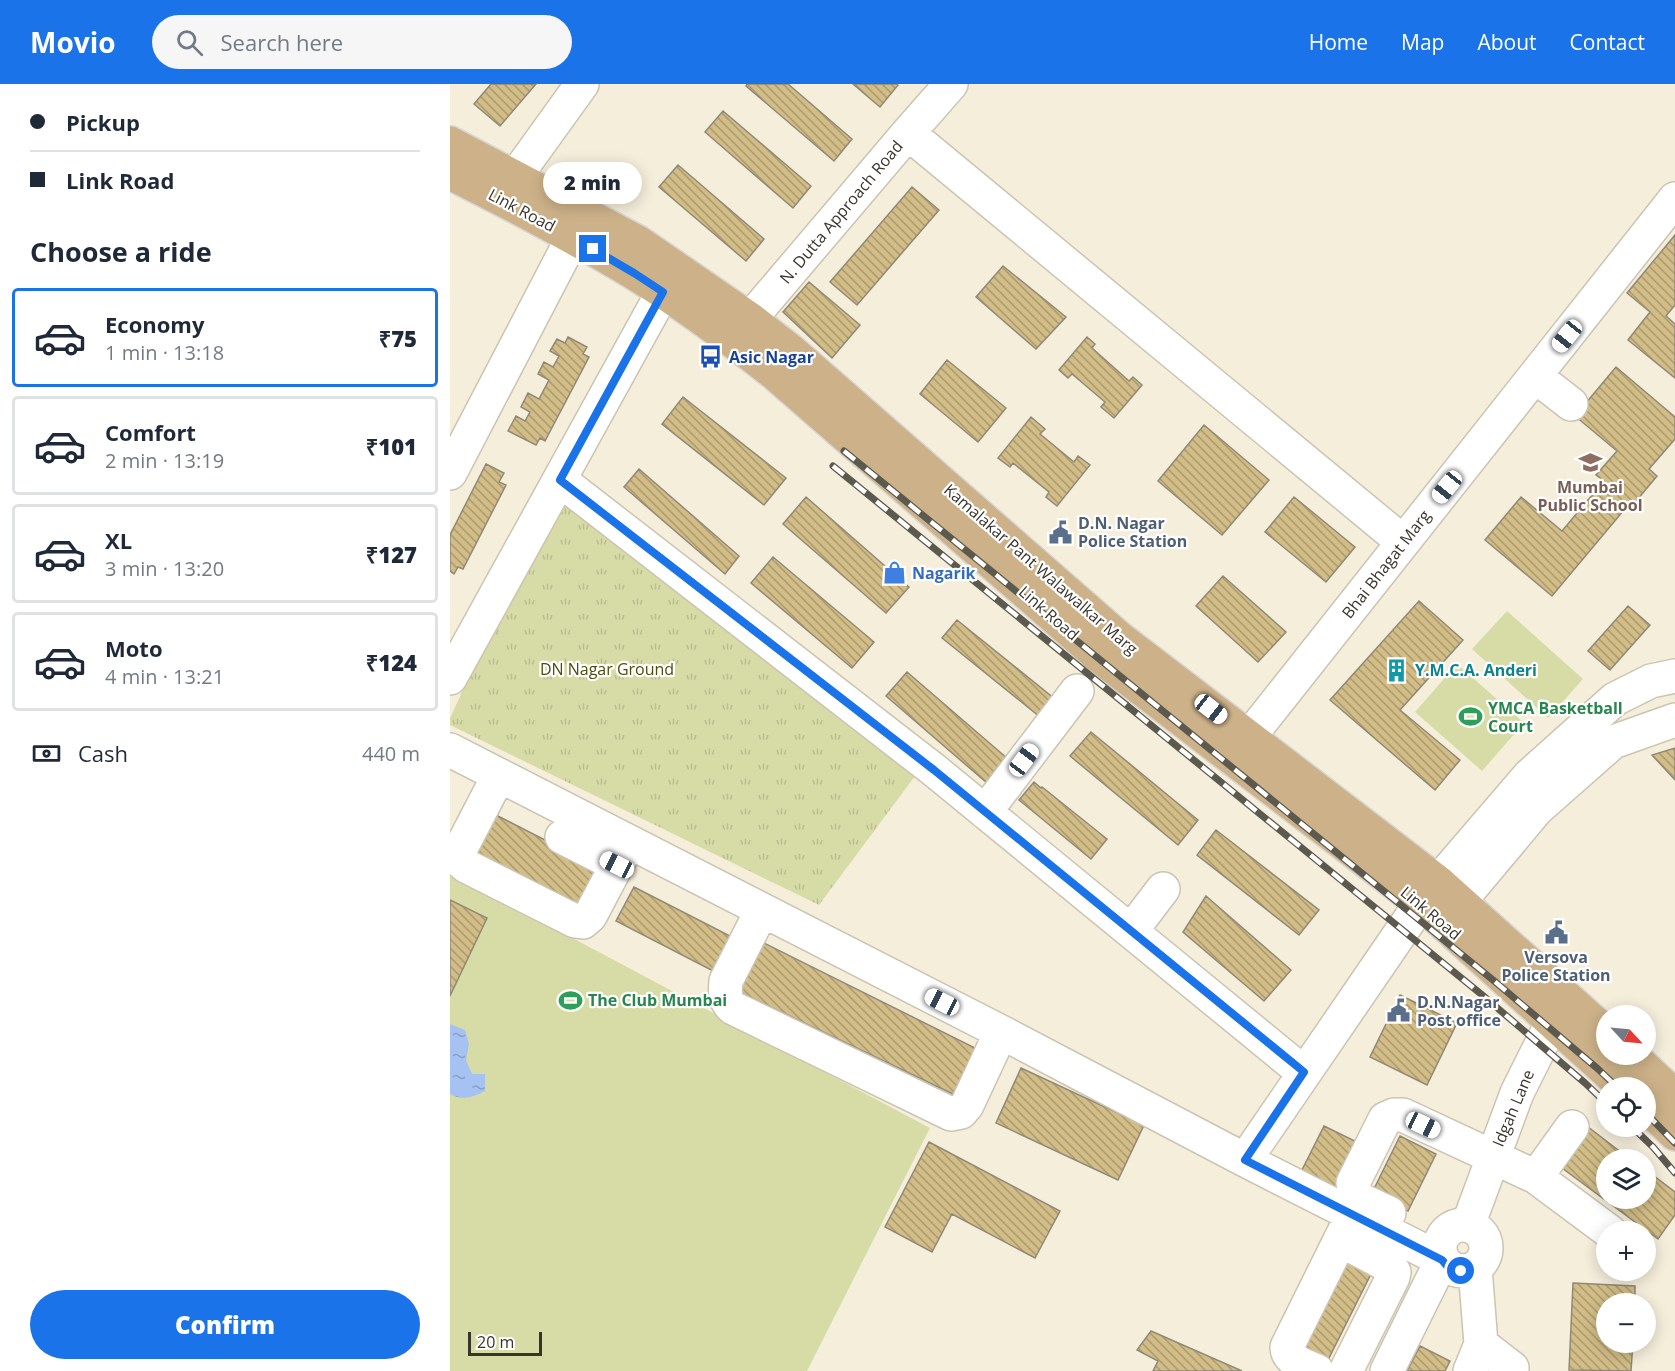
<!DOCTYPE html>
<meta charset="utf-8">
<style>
:root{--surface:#fff;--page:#f6f6f7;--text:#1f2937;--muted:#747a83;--line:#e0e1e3;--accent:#1a73e8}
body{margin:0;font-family:"Open Sans",sans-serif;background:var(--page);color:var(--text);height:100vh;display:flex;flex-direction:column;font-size:22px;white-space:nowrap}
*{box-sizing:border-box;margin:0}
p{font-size:20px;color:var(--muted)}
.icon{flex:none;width:33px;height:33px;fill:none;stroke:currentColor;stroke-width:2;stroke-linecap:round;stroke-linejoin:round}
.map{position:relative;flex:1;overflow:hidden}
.drawer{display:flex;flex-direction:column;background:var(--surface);width:450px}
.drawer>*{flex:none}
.top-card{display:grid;align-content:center;height:132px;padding:0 30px;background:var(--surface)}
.needle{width:39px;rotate:116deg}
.tools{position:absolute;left:1146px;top:921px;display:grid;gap:12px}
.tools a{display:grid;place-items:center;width:60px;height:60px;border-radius:50%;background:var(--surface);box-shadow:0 3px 15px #0003;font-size:30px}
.scale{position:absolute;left:18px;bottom:15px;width:74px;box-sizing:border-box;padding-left:6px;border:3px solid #36342c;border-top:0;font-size:16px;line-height:21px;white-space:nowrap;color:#36342c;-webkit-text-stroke:4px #fff;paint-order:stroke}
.end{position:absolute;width:27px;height:27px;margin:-14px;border:8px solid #1a73e8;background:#fff;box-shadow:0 0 0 3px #fff}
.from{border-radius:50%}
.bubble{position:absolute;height:42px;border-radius:21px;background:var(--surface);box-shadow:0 3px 15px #0003;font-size:20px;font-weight:800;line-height:42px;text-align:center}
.car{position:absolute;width:18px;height:36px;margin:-18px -9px;border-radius:8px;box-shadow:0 0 4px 2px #0007;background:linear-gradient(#fff 24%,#345 0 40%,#fff 0 76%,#345 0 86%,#fff 0)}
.top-card b{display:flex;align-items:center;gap:21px;height:57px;font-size:22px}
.top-card b+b{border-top:2px solid var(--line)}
.top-card i{width:15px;height:15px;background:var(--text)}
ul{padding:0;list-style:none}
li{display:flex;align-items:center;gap:18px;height:99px;margin:0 12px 9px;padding:0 18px;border:3px solid var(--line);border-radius:6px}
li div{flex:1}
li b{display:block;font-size:22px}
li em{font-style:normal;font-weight:800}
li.active{border-color:var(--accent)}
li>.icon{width:54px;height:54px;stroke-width:1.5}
h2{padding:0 30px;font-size:27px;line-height:72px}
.pay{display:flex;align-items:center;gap:15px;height:66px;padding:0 30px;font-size:22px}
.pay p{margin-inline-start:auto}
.action{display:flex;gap:12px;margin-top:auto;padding:12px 30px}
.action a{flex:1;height:69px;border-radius:36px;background:var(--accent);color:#fff;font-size:24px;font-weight:800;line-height:69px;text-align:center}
header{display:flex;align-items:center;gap:36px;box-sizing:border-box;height:84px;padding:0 30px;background:var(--accent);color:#fff}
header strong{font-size:28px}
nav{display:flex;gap:33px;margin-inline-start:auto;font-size:21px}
.search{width:420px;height:54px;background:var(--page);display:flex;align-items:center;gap:15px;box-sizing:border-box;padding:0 21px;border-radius:33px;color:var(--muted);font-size:22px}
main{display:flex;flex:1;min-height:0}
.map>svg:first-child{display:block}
</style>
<header>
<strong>Movio</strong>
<div class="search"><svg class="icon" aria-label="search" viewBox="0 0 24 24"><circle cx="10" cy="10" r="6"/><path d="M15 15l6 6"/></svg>Search here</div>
<nav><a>Home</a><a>Map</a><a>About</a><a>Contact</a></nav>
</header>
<main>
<section class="drawer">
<div class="top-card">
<b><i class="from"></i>Pickup</b>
<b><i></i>Link Road</b>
</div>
<h2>Choose a ride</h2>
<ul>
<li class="active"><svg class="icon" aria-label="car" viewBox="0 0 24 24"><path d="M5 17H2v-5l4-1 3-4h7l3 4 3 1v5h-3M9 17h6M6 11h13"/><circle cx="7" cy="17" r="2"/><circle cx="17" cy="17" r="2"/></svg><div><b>Economy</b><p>1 min · 13:18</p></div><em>₹75</em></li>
<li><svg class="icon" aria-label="car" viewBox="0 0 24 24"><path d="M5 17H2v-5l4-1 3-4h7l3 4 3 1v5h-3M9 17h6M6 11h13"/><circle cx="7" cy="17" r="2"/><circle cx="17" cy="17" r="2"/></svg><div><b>Comfort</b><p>2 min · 13:19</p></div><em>₹101</em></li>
<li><svg class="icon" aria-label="car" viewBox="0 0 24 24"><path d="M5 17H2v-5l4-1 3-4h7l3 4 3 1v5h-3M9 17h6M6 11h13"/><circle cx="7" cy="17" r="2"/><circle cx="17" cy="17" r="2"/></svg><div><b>XL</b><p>3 min · 13:20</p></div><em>₹127</em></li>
<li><svg class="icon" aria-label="car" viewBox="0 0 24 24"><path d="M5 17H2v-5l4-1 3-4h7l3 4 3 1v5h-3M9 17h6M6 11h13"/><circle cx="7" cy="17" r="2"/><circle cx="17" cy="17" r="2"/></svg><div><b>Moto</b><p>4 min · 13:21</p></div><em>₹124</em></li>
</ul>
<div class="pay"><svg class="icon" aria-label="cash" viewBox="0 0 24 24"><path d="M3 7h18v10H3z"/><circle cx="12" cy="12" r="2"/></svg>Cash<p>440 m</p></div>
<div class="action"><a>Confirm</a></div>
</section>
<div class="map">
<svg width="1225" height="1287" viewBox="0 0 1225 1287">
<defs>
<pattern id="grass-tufts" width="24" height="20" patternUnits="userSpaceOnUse" patternTransform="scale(1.5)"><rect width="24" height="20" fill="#d7dca7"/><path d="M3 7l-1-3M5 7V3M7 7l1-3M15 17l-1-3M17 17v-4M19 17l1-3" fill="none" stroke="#b9bd90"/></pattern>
<pattern id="water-ripples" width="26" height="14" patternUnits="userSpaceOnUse" patternTransform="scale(1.5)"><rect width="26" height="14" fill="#a6c2f2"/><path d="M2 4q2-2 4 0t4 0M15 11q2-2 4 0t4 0" fill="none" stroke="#889ec4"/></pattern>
<pattern id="building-back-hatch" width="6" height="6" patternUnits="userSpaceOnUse" patternTransform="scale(1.5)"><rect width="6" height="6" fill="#d2bd87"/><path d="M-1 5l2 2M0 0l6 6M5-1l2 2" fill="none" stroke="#ab9a6f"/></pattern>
</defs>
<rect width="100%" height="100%" fill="#f5eedb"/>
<path fill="url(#grass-tufts)" d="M110 396 471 684 369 821 0 641V634Z"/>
<path fill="#d7dca7" d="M1057 527 1133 595 1098 634 1022 565Z
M1007 580 1074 639 1032 687 965 628Z
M0 789 480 1044 357 1287H0Z"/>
<path fill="url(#water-ripples)" d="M0 940 15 946 19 960 16 976 22 990H35V1007C24 1013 12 1017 0 1010Z"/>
<path fill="url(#building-back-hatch)" stroke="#908978" stroke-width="1.5" d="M41 0H86L50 42 24 20Z
M297 0H338L402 55 384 77 296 2Z
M403 0H447L448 1 430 23Z
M273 27 361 102 343 124 255 48Z
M228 81 314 155 296 177 209 103Z
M462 103 489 126 407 221 380 198Z
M1225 151V221L1216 232 1225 240V294L1178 256 1200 228 1177 209Z
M553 182 616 233 586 265 526 213Z
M359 198 410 241 382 274 333 228Z
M118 253 137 263 133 270 139 273 95 357 90 354 86 361 58 347 66 332 75 337 80 328 71 323 78 309 89 315 99 296 88 290 94 278 103 283 109 272 100 267 107 255 115 259Z
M637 253 645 260 642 264 679 297 683 293 692 301 664 334 651 323 655 318 622 290 618 294 609 286Z
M497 276 556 324 528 358 470 310Z
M1166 283 1225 333V355L1199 385 1207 392 1182 422 1179 420 1102 512 1035 456 1071 413 1112 447 1154 397 1146 391 1167 367 1125 332Z
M233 313 336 394 314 421 212 340Z
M581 333 595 345 590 350 624 378 628 372 640 381 607 422 596 413 599 408 563 379 560 383 548 374Z
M754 341 819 396 772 451 708 397Z
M36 380 54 389 49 398 56 401 13 485 8 483 4 490 0 487V451Z
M189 385 289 472 275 490 174 403Z
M356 413 459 503 436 529 333 440Z
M844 413 905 463 876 498 815 448Z
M323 473 424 558 402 584 301 499Z
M773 492 836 548 808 578 746 522Z
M969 517 1013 556 950 626 1010 676 985 706 880 616Z
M1178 522 1200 541 1160 586 1138 567Z
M507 536 605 615 590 633 492 554Z
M457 588 558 675 537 699 436 612Z
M641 648 748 736 728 761 620 672Z
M1225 664V696L1202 671Z
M584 698 591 704 592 703 657 755 641 775 569 716Z
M42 729 152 785 129 830 19 774Z
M766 746 869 826 849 851 747 771Z
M184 803 286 855 269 890 166 837Z
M756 812 841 886 814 917 733 848Z
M0 816 37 834 0 912Z
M308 856 527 965 505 1011 283 905Z
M950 911 1007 939 977 1001 920 973Z
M571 984 694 1041 668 1096 546 1039Z
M1133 1039 1181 1076H1156V1114H1196V1086L1225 1108V1131L1208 1155 1104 1078Z
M874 1042 911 1060 888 1107 851 1088Z
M950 1052 986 1070 958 1127 922 1109Z
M479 1058 610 1127 585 1174 502 1130 482 1168 435 1143Z
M898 1164 926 1180 873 1286 842 1271Z
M1123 1199 1185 1202V1220H1156V1258H1183L1181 1287 1119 1286Z
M701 1247 792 1287H703L708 1277 687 1266Z
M970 1262 1000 1277 995 1287H957Z"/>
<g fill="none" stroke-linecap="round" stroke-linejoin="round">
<defs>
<path id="minor" d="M458 49 953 458
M65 93 132 0
M280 255 300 235 458 49 501 0
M1085 292 1121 320
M0 389 123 153
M110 396 484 686 854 989
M0 594 213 208
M0 666 551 948 795 1076 992 1176 937 1287
M784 676 799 653 1225 115
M49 691 8 770 9 776 16 782 125 837 133 838 140 832 179 758
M535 728 627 607
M112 753 167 781
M988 798 1079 692 1165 615 1201 597 1225 592
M1010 817 1087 725 1163 658 1225 636
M312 826 276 897C275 909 274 916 283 924L501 1030 511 1028 517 1021 551 948
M681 847 713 805
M795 1076 971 819
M1086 1093 1122 1043
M939 1129 909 1115 905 1109 903 1099 935 1035 944 1031H953L1086 1093 1160 1148
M990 1164a23 23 0 1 1 46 0a23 23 0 1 1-46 0Z
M1018 1141 1067 1009 1115 913
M890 1156 941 1183 944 1188 943 1193 896 1287
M1031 1260 1062 1284V1287
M867 1287C856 1282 837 1277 837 1263L903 1130
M1020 1287 1031 1260 1025 1184"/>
<path id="major" d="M0 59 188 158 300 235 341 267 668 553 988 798 1156 949
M0 89C62 120 123 152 182 188 231 218 278 253 324 289L651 574 971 819 1175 1004
M1180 970 1225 1012
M1196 1022 1225 1050"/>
</defs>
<use href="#minor" stroke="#cbc4b2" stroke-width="36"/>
<use href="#major" stroke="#d7d6d5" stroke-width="36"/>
<use href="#minor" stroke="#fff" stroke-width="33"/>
<use href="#major" stroke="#cdb289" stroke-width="33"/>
<defs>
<path id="rail" d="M394 367 1043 896 1148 985 1168 1004
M383 382 1031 910 1135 999 1156 1019
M1196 1029 1225 1059
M1181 1042 1203 1063 1225 1089"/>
</defs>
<use href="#rail" stroke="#5c594f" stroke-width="7"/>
<use href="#rail" stroke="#fff" stroke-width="4.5" stroke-dasharray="14" stroke-linecap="butt"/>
</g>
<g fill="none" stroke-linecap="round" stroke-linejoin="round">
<path stroke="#1a73e8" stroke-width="8" d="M143 165 184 189 213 208 110 396 484 686 854 988 795 1076 992 1176 997 1182 1011 1187"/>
</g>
<defs>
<symbol id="bus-bare" viewBox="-9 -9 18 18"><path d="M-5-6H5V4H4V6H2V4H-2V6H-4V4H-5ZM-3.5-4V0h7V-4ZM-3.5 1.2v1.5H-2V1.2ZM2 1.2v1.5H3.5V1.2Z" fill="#1a4fb4" stroke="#fff" stroke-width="2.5" paint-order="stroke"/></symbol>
<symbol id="school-bare" viewBox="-9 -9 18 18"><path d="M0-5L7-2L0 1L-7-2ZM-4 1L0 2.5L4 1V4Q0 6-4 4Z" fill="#8d6e63" stroke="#fff" stroke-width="2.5" paint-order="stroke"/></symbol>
<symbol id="civic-bare" viewBox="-9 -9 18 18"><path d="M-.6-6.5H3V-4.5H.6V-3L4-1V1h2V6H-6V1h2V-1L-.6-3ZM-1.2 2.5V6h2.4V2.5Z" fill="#5c6f8a" stroke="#fff" stroke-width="2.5" paint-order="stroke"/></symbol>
<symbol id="shop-bare" viewBox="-9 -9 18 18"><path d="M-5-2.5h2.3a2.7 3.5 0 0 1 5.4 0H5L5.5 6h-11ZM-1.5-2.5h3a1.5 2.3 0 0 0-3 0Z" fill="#3f7fe0" stroke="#fff" stroke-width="2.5" paint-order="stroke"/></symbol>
<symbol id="building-bare" viewBox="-9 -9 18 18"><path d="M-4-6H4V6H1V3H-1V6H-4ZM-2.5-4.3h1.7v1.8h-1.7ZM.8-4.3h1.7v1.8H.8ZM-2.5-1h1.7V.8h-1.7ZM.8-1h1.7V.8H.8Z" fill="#0f9aa8" stroke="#fff" stroke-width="2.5" paint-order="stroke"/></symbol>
<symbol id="stadium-bare" viewBox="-9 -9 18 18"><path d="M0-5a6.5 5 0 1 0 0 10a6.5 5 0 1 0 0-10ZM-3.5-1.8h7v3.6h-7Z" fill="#2e9e5b" stroke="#fff" stroke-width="2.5" paint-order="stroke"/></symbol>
</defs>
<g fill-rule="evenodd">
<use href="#bus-bare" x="244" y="256" width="33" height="33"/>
<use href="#school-bare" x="1124" y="362" width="33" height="33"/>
<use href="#civic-bare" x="594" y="432" width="33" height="33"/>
<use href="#shop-bare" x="428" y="472" width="33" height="33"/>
<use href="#building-bare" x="930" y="570" width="33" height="33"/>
<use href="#stadium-bare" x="1004" y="616" width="33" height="33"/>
<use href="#civic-bare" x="1090" y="832" width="33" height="33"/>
<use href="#stadium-bare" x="104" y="900" width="33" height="33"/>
<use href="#civic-bare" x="932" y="910" width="33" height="33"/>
</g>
<g text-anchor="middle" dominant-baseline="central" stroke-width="4.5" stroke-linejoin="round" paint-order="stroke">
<g font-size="16" fill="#36342c" stroke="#fff">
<text transform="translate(72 126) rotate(28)">Link Road</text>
<text transform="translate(391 128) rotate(-50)">N. Dutta Approach Road</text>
<text transform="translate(936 480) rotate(-52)">Bhai Bhagat Marg</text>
<text transform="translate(591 485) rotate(41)">Kamalakar Pant Walawalkar Marg</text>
<text transform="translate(599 529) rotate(41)">Link Road</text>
<text transform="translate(981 829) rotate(40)">Link Road</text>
<text transform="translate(1063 1024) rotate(-67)">Idgah Lane</text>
</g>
<g font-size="16" font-weight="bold" fill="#164399" stroke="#fff" text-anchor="start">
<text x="279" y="273">Asic Nagar</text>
</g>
<g font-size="16" font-weight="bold" fill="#785e54" stroke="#fff">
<text x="1140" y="403">Mumbai<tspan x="1140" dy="18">Public School</tspan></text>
</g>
<g font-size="16" font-weight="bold" fill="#4e5e75" stroke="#fff" text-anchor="start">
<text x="628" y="439">D.N. Nagar<tspan x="628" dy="18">Police Station</tspan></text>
<text x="1106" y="873" text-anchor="middle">Versova<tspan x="1106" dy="18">Police Station</tspan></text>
<text x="967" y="918">D.N.Nagar<tspan x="967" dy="18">Post office</tspan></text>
</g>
<g font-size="16" font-weight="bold" fill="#366cbe" stroke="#fff" text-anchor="start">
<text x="462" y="489">Nagarik</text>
</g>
<g font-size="16" fill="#4b4f0d" stroke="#fff">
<text x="157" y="585">DN Nagar Ground</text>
</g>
<g font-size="16" font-weight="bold" fill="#0d838f" stroke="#fff" text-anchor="start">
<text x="965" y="586">Y.M.C.A. Anderi</text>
</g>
<g font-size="16" font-weight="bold" fill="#27864d" stroke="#fff" text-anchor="start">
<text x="1038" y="624">YMCA Basketball<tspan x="1038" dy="18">Court</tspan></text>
<text x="138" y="916">The Club Mumbai</text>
</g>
</g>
</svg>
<div class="tools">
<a><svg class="needle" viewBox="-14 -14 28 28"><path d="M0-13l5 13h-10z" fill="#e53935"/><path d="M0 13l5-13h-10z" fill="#747a83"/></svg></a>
<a><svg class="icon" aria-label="locate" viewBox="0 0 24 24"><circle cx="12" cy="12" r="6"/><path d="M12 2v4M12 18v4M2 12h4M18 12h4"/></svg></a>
<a><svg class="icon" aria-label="layers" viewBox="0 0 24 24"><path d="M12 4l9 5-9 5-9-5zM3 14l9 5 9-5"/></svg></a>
<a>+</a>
<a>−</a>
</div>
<div class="scale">20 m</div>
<i class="end from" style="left:1011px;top:1187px"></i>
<i class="end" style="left:143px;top:165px"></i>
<div class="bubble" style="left:93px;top:78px;width:99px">2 min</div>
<i class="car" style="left:1117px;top:252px;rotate:219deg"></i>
<i class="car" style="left:997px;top:403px;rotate:219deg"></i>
<i class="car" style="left:761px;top:625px;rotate:128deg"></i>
<i class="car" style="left:574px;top:676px;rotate:37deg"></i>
<i class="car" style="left:167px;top:781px;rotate:297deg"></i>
<i class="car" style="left:492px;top:918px;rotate:297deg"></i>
<i class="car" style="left:973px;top:1041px;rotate:115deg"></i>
</div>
</main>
